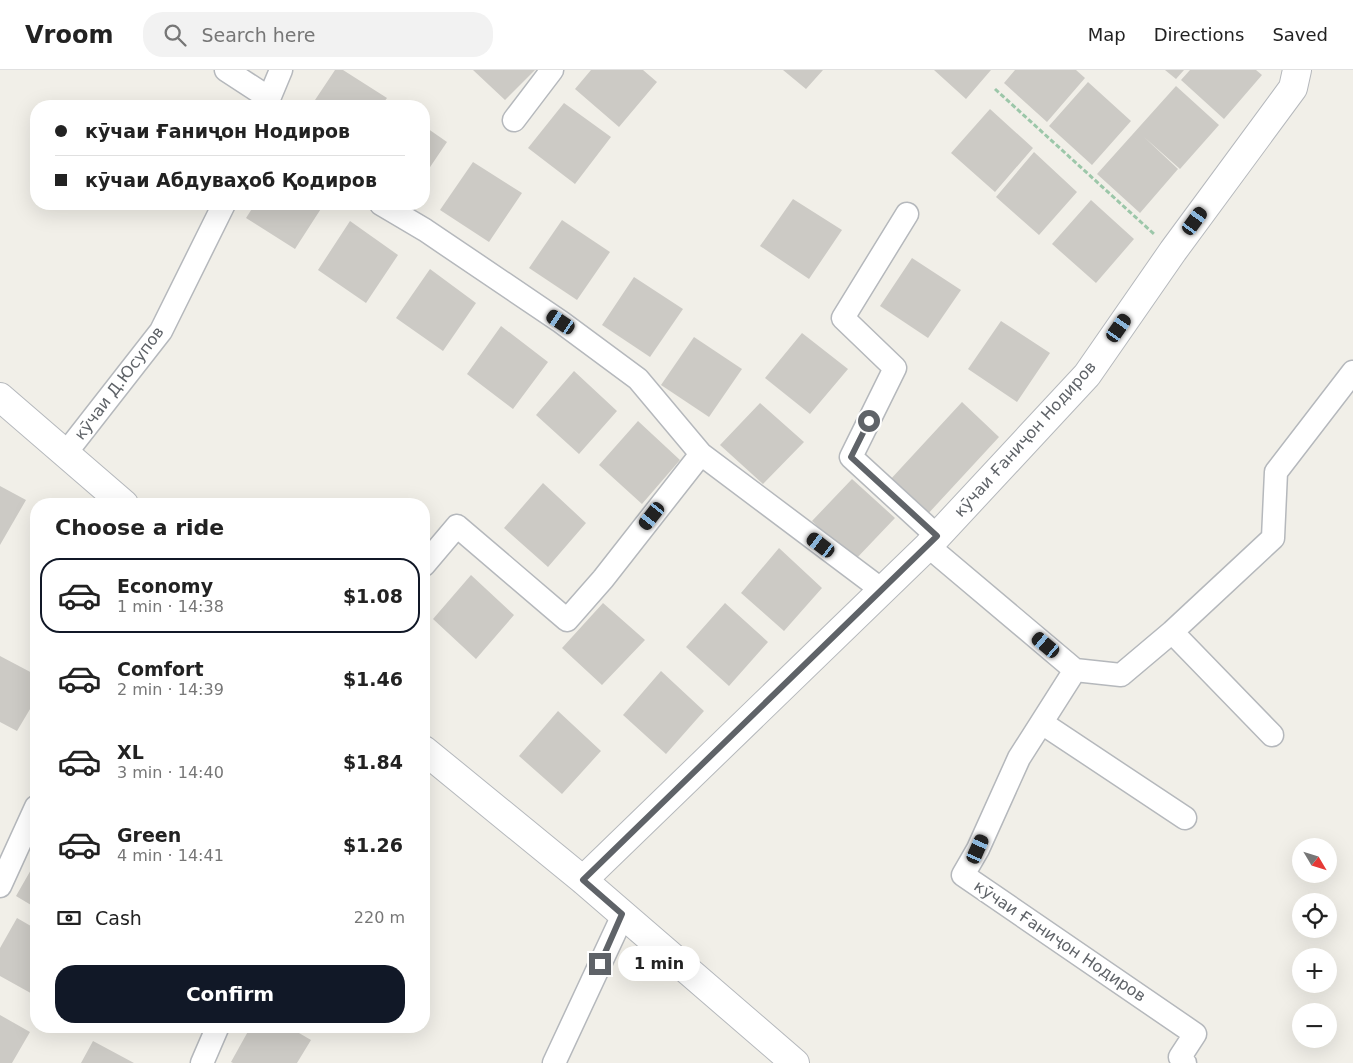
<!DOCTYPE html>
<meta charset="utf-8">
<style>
:root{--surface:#fff;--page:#f2f2f2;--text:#222;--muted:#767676;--line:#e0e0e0;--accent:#111827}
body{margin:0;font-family:"DejaVu Sans",sans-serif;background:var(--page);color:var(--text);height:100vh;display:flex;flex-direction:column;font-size:19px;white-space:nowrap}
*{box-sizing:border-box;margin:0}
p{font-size:16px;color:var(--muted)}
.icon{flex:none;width:28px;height:28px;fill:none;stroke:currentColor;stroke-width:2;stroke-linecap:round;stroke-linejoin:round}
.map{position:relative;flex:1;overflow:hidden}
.sheet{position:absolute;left:30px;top:428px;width:400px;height:535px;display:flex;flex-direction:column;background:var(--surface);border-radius:20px;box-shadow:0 5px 20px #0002}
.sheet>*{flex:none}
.hud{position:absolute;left:30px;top:30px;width:400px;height:110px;border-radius:20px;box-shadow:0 5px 20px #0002;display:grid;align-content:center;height:110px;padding:0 25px;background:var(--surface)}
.needle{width:32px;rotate:128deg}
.buttons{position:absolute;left:1292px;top:768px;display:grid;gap:10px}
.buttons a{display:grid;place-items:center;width:45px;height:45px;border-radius:50%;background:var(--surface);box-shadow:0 5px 20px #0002;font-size:25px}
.end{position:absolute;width:22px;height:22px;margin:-11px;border:6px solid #5f6368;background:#fff;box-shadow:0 0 0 2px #fff}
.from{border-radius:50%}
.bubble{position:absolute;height:35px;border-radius:18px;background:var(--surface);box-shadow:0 5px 20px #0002;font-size:16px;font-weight:700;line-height:35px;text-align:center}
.car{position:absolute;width:15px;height:30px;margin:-15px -8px;border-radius:6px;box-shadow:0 0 4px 1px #0007;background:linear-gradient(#222 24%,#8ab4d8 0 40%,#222 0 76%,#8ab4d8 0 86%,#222 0)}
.hud b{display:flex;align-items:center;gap:18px;height:48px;font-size:19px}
.hud b+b{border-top:1px solid var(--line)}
.hud i{width:12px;height:12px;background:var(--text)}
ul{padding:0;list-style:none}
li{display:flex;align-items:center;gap:15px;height:75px;margin:0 10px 8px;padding:0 15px;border:2px solid transparent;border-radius:20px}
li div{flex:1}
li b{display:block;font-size:19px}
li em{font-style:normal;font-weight:700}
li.selected{border-color:var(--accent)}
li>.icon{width:45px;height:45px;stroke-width:1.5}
h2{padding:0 25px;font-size:22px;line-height:60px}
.pay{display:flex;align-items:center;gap:12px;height:55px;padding:0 25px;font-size:19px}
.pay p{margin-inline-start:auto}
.primary-button{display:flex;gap:10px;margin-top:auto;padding:10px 25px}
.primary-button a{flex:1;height:58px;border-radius:20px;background:var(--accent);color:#fff;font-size:20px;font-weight:700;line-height:58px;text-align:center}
header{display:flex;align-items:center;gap:30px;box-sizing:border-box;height:70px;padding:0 25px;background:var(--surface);border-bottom:1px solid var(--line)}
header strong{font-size:24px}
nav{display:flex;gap:28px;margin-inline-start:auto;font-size:18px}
.search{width:350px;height:45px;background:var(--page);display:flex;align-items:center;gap:12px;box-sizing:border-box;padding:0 18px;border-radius:20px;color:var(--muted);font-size:19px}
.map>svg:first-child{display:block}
</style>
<header>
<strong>Vroom</strong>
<div class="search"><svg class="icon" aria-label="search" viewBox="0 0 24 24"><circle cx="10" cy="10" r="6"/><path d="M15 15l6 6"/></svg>Search here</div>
<nav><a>Map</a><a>Directions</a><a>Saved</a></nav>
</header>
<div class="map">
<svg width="1353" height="993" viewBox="0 0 1353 993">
<rect width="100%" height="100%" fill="#f1efe8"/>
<path fill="#cccac5" d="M335 0H343L387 28 381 36H311Z
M473 0H535L505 30Z
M591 0H643L657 12 619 57 575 19Z
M783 0H823L806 19Z
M934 0H991L966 29Z
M1015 0H1076L1085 8 1047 52 1004 13Z
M1165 0H1184L1176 9Z
M1190 0H1256L1262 5 1224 49 1181 10Z
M1088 12 1131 51 1092 95 1049 56Z
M1176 16 1219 55 1180 99 1144 67 1178 99 1140 143 1097 104Z
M564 33 611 67 575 114 528 78Z
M990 39 1033 78 995 122 951 83Z
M424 56 447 72 424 106Z
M1034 82 1077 122 1039 165 996 127Z
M473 92 522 123 489 172 440 140Z
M793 129 842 160 809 209 760 176Z
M1091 130 1134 169 1096 213 1052 174Z
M255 134H324L295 179 246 148Z
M562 150 610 182 577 230 529 198Z
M350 151 398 185 366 233 318 200Z
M912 188 961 220 928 268 880 236Z
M430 199 476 233 443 281 396 248Z
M634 207 683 239 650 287 602 255Z
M1001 251 1050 283 1017 332 968 299Z
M501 256 548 292 513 339 467 304Z
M802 263 848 299 810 344 765 308Z
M694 267 742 299 709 347 661 315Z
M574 301 617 341 579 384 536 345Z
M962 332 999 367 926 446 889 411Z
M760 333 804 372 763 414 720 375Z
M638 351 680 390 642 434 599 395Z
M852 409 895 448 854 491 812 451Z
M543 413 586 453 548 497 504 458Z
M0 416 26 430 0 475Z
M779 478 822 518 784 561 741 523Z
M471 505 514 545 476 589 433 549Z
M603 533 645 570 602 615 562 578Z
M725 533 768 572 729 616 686 577Z
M0 586 36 605V629L17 661 0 652Z
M661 601 704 641 666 684 623 645Z
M558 641 601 681 562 724 519 686Z
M36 791V838L16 826Z
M17 848 36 859V926L0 906V878Z
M0 945 30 962 12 993H0Z
M251 956H287L311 970 297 993H233L231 992Z
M93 971 134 993H81Z"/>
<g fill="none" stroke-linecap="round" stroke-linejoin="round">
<defs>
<path id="minor" d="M226 0 269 28
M266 36 281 0
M514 50 552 0
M381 134 425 160 561 252 638 309 701 384 882 520
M907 144 843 248 895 298 851 387 937 466
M65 384 161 261 224 134
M928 476 1075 600
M424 495 457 456 567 550 603 509 701 384
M1172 562 1272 665
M1042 653 1185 748
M0 816 36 737
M202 993 218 956
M554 993 623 845
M1185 993 1180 987 1195 964 963 805 978 779 1019 688 1075 600 1121 605 1172 562 1273 468 1276 402 1353 302"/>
<path id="tertiary" d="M0 327 124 434
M424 680 583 810 795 993
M583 810 928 476 1087 305 1173 181 1293 18 1297 0"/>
</defs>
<use href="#minor" stroke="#b5b8bc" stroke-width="25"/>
<use href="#tertiary" stroke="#b5b8bc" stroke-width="30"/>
<path stroke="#9cc7a9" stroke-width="3" stroke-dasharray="5 2.5" stroke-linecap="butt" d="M995 19 1154 164"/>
<use href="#minor" stroke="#fff" stroke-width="22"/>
<use href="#tertiary" stroke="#fff" stroke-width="28"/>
</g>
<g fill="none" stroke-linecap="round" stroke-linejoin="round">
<path stroke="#5f6368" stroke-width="6" d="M600 894 622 844 583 810 937 466 851 387 869 351"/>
</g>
<g text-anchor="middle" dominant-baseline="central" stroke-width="4.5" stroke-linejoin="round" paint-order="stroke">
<g font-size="16" fill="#5f6368" stroke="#fff">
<text transform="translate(119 313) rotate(-53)">кӯчаи Д.Юсупов</text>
<text transform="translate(1025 369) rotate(-48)">кӯчаи Ғаниҷон Нодиров</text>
<text transform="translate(1060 871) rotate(34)">кӯчаи Ғаниҷон Нодиров</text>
</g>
</g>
</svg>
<div class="buttons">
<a><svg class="needle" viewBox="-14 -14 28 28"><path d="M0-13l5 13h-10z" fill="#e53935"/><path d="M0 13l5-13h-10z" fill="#767676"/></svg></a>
<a><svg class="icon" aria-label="locate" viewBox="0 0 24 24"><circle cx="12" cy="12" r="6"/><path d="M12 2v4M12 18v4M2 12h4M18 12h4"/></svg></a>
<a>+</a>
<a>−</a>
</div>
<i class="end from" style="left:869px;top:351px"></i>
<i class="end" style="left:600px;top:894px"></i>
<div class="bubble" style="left:618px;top:876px;width:82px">1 min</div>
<i class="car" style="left:1195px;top:151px;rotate:36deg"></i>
<i class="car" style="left:561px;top:252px;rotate:304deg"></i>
<i class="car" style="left:1119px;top:258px;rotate:35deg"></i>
<i class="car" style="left:652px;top:446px;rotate:218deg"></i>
<i class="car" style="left:821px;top:475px;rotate:307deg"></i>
<i class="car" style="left:1046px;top:575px;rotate:310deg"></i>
<i class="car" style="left:978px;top:779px;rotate:24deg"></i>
<div class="hud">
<b><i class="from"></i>кӯчаи Ғаниҷон Нодиров</b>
<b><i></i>кӯчаи Абдуваҳоб Қодиров</b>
</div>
<section class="sheet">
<h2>Choose a ride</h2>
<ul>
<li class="selected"><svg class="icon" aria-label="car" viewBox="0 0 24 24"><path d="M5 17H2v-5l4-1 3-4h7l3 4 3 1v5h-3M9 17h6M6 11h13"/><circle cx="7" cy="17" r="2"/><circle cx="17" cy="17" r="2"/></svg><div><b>Economy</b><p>1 min · 14:38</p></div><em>$1.08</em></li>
<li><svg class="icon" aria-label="car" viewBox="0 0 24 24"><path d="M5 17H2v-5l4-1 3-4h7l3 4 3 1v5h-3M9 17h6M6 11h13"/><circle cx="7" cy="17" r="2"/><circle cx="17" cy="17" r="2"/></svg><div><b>Comfort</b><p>2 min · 14:39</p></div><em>$1.46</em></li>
<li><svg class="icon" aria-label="car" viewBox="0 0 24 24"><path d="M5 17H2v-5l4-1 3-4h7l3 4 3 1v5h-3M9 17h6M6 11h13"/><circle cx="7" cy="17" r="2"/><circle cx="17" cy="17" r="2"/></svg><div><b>XL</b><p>3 min · 14:40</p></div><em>$1.84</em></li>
<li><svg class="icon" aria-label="car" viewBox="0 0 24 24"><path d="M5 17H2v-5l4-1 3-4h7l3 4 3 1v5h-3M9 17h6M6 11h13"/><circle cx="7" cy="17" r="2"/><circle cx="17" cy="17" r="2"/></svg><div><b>Green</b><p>4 min · 14:41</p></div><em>$1.26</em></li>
</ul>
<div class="pay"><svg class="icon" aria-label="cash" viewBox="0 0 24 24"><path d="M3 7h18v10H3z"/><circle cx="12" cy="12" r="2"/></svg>Cash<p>220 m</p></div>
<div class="primary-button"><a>Confirm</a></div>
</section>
</div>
